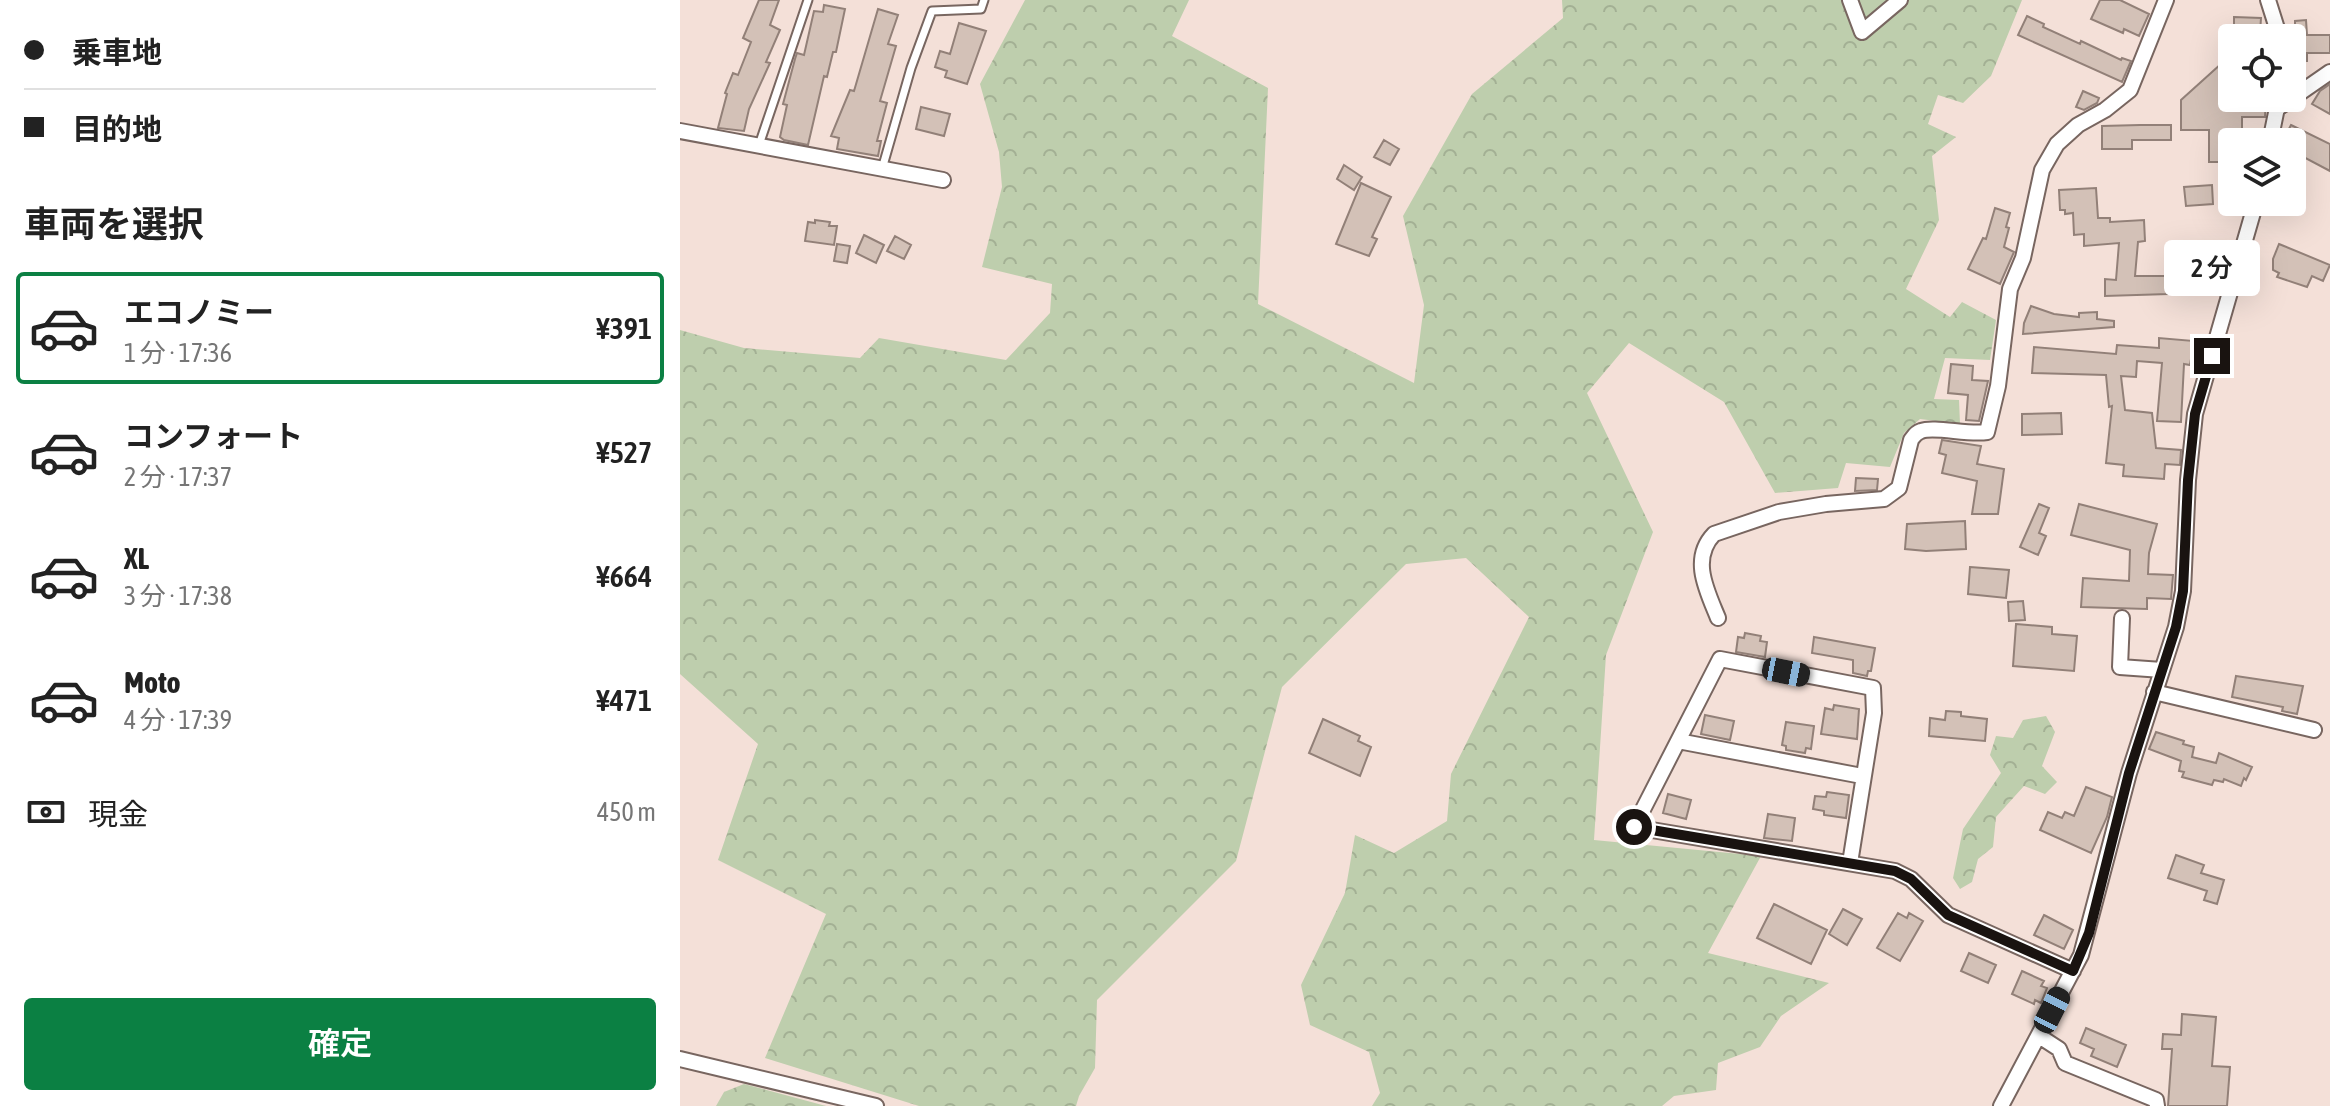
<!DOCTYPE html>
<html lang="ja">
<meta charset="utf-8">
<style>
:root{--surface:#fff;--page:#f2f2f2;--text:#222;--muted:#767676;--line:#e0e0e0;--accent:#0b8043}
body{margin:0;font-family:"Asap Condensed","Noto Sans JP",sans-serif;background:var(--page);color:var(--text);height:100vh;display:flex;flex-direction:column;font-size:30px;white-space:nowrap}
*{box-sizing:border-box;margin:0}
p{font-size:26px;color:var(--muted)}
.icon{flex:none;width:44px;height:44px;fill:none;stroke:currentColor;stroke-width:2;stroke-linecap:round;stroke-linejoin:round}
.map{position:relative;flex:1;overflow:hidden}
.sheet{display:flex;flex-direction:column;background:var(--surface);width:680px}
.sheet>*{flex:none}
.top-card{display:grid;align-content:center;height:176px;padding:0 24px;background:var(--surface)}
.buttons{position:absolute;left:1538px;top:24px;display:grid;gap:16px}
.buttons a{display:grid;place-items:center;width:88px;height:88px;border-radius:8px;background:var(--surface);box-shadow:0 8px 32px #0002;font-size:40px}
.end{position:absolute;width:36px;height:36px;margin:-18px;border:10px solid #191310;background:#fff;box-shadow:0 0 0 4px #fff}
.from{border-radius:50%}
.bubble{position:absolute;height:56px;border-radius:8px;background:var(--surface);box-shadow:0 8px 32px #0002;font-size:26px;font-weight:600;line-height:56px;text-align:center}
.car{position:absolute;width:24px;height:48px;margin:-24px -12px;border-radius:10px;box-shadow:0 0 6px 2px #0007;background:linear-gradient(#222 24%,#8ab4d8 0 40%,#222 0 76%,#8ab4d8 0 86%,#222 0)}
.top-card b{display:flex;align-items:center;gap:28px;height:76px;font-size:30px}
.top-card b+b{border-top:2px solid var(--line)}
.top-card i{width:20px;height:20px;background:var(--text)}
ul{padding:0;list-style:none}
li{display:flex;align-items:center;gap:24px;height:112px;margin:0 16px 12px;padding:0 8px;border:4px solid transparent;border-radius:8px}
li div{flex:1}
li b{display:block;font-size:30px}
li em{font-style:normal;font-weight:600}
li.current{border-color:var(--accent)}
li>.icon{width:72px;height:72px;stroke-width:1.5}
h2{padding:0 24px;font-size:36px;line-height:96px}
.pay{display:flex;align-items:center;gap:20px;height:88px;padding:0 24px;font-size:30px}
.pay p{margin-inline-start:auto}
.cta{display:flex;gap:16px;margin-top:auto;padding:16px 24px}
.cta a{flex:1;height:92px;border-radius:8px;background:var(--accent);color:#fff;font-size:32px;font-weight:600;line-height:92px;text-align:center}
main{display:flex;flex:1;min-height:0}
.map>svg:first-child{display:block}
</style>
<main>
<section class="sheet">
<div class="top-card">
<b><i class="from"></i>乗車地</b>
<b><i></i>目的地</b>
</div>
<h2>車両を選択</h2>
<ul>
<li class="current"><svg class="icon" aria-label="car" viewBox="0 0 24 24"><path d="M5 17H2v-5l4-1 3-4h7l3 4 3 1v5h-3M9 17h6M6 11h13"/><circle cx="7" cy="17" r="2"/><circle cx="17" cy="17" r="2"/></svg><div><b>エコノミー</b><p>1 分 · 17:36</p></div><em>¥391</em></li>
<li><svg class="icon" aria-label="car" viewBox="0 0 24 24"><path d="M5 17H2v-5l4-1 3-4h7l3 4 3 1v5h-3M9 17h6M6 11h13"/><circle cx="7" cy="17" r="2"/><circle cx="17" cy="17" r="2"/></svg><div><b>コンフォート</b><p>2 分 · 17:37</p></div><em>¥527</em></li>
<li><svg class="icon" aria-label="car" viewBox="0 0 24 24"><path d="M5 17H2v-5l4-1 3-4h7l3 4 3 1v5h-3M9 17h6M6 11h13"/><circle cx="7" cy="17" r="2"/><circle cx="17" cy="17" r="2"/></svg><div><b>XL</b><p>3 分 · 17:38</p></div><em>¥664</em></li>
<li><svg class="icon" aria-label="car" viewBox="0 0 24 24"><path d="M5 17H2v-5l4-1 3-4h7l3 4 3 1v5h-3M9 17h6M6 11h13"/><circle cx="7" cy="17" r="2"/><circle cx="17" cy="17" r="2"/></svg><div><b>Moto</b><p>4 分 · 17:39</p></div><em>¥471</em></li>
</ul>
<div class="pay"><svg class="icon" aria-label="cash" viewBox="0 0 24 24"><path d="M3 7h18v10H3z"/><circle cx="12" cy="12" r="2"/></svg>現金<p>450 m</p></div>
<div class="cta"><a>確定</a></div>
</section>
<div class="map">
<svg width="1650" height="1106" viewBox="0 0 1650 1106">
<defs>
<pattern id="forest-crowns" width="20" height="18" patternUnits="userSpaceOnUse" patternTransform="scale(2)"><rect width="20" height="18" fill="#becead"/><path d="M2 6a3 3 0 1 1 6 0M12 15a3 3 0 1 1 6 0" fill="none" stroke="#a3b094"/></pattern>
</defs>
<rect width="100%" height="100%" fill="#f4e0d8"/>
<path fill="url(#forest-crowns)" d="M345 0H509L492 36 588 88 578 304 734 383 744 305 723 216 792 94 883 18 882 0H1342L1311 76 1283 103 1258 95 1248 124 1276 137 1252 156 1259 220 1226 289 1270 317 1282 302 1316 320 1310 360 1265 358 1254 399 1279 400 1280 424 1240 419 1224 433 1210 467 1166 463 1158 488 1095 493 1044 402 949 343 907 393 973 532 926 655 914 840 1081 856 1028 953 1149 983 1101 1016 1080 1047 1038 1063 1036 1090 994 1096 982 1106H692L700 1093 689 1052 630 1025 621 985 665 893 675 835 714 853 767 821 771 774 849 617 786 558 726 564 602 687 556 861 417 1000 415 1068 399 1096 396 1106H239L85 1058 146 914 38 860 78 744 0 674V330L64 348 180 358 199 338 326 360 370 313 372 284 302 267 322 187 319 152 300 84Z
M1366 716 1375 732 1362 766 1377 782 1365 794 1344 786 1316 817 1313 847 1298 859 1292 882 1280 889 1273 878 1283 829 1321 773 1310 755 1316 736 1333 738 1343 720Z
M64 1084 146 1106H36L44 1092Z"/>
<path fill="#d3c1b7" stroke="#928078" stroke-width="2" d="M79 0H99L90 25 100 30 86 62 90 63 69 109 64 131 38 128 47 94 45 93 53 73 58 75 71 42 63 38Z
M1420 0H1440L1469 14 1459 36 1444 29 1443 33 1411 19Z
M144 5 165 9 156 52H153L147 77 144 76 128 145 104 140 100 137 107 105 103 104 115 59 117 53 124 55 134 11 143 12Z
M198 9 218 15 208 44 216 46 200 101 207 103 197 141H201L198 156 157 149 159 138 151 136 170 90 174 91Z
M1347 16 1364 24 1363 27 1400 44 1401 41 1441 60 1442 58 1451 61 1442 82 1338 35Z
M1554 17 1581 18 1580 33 1554 32Z
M1626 20 1627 35H1650V53H1627V61H1615V21Z
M279 23 306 31 287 84 265 77 267 71 255 67 260 51 270 54Z
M1552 54V98H1586L1585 117H1562V142H1552V162H1529V130H1501V100Z
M1650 84V114L1632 104 1640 91Z
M1403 91 1419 98 1417 103 1404 110 1396 107Z
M241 107 270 114 264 136 236 129Z
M1460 125H1491V140H1452V149H1422V126Z
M1611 125 1650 144V171L1612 151V142H1602Z
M704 140 719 149 710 165 694 157Z
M664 165 682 177 674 190 657 179Z
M681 183 711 197 692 237 697 239 689 256 656 244Z
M1532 185 1533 204 1506 206 1504 187Z
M1416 188 1418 218H1430V222L1464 220 1465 241 1458 242 1455 276H1488V294L1425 296V279L1436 280 1439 243 1404 246V234L1394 235 1393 213 1385 214V210H1380L1379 190Z
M1315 208 1330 213 1326 227 1329 228 1324 247 1334 252 1320 284 1288 269 1303 238 1306 239Z
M135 220 150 222 149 226H157L154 245 125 241 128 222 135 223Z
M184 235 204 245 196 263 176 253Z
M215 236 231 245 224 259 207 251Z
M1509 243H1521V253L1544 252 1545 274 1508 275V287H1492V259H1509Z
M157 244 170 246 167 263 154 261Z
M1599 244 1650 265 1643 281 1632 276 1627 287 1597 277 1599 273 1593 270V259Z
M1351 306 1374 314 1399 317V313L1417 312V319L1434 321V327L1343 334 1344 323Z
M1513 336 1527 337 1520 359H1511L1510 365 1504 364 1501 422 1477 421 1482 363 1457 361 1456 377 1441 376 1445 410 1472 413 1476 448 1501 450 1500 465 1485 464 1484 479 1443 476 1444 465 1426 463 1432 406 1429 407 1426 375 1352 373 1354 347 1436 354 1437 345 1479 348V338L1513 341Z
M1271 364 1293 366 1292 380 1308 381 1299 421 1286 420 1288 395 1268 393Z
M1381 413 1382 434 1342 435V414Z
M1262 440 1301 446 1297 464 1324 469 1318 514H1292L1297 481 1262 473 1266 455 1259 453Z
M1176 478 1198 479 1197 490 1175 491Z
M1359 504 1369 508 1359 533 1366 536 1358 555 1340 547Z
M1399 504 1477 524 1469 553 1468 574 1493 575 1491 599 1467 598V609L1401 607 1403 578 1449 581 1450 550 1391 535Z
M1285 521 1286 549 1246 551 1225 549 1227 524Z
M1290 567 1329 570 1326 598 1288 594Z
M1343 601 1345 620 1329 621 1328 602Z
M1336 624 1372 627V634L1397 636 1394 671 1333 666Z
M1065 633 1081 636 1080 641 1087 642 1085 657 1056 652 1058 637 1064 638Z
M1134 637 1195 648 1191 671H1188L1187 676 1173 673V660L1132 653Z
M1556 676 1623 686 1617 714 1602 711 1603 707 1552 697Z
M1154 705 1179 709 1177 739 1141 734 1145 708 1153 710Z
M1266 711 1281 712V716L1307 719 1305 741 1249 736 1250 718 1265 720Z
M1025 715 1054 721 1050 740 1021 734Z
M643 719 680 736 678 741 691 747 680 776 629 753Z
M1106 722 1134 726 1131 749 1126 748 1125 753 1106 750V746L1102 745Z
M1476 732 1504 741 1503 744 1514 747 1512 757 1536 763 1539 753 1572 767 1566 780 1564 778 1561 786 1544 779 1543 782 1534 780 1532 785 1502 777 1504 772 1499 771 1501 761 1469 749Z
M1406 787 1432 797 1427 817 1411 853 1360 830 1368 812 1382 818 1385 812 1394 816Z
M1147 792 1169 795 1166 818 1144 815V811L1133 809 1135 796 1146 797Z
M988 794 1011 800 1006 819 983 813Z
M1088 814 1115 818 1112 841 1084 838Z
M1496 855 1524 865 1521 873 1544 880 1537 904 1524 900 1527 891 1488 878Z
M1094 904 1147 930 1131 964 1077 938Z
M1163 909 1182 919 1167 945 1149 934Z
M1218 913 1227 918 1229 913 1243 921 1220 961 1197 948Z
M1364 915 1393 930 1384 949 1354 935Z
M1289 953 1316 965 1308 983 1281 971Z
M1342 971 1364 981 1361 986 1367 988 1361 1003 1355 1000 1354 1004 1332 994Z
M1502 1014 1536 1017 1532 1066 1550 1067 1547 1106H1488L1492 1049H1482L1483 1034 1501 1035Z
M1406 1028 1446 1045 1437 1067 1411 1056 1414 1049 1400 1043Z"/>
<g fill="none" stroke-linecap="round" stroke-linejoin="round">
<defs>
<path id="service" d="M79 145 128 0
M202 169 231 68 252 11 301 9 304 0"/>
<path id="minor" d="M1170 0 1182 32 1220 0
M1588 0 1600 38
M1598 108 1650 72
M0 131 263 180
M1590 142 1599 98
M1038 618C1027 591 1010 559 1034 534L1099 512 1146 504 1204 499 1219 488 1231 440C1234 436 1235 433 1241 431 1254 426 1288 435 1307 432L1318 386 1330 289 1343 258 1362 170 1377 144 1398 125 1425 110 1450 90 1486 0
M1442 618 1440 667 1482 670
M1474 692 1634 730
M998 741 1182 776
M1170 863 1194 713 1193 688 1040 659 954 827 1215 871 1231 879 1268 915 1393 971
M1359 1036 1379 1049 1385 1063 1476 1100 1477 1106
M0 1059 196 1106
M1321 1106 1401 955 1449 773 1496 627 1503 591 1508 480 1515 414 1576 202"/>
</defs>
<use href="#service" stroke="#786660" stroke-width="11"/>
<use href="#minor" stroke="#786660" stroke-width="18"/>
<use href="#service" stroke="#fff" stroke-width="7"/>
<use href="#minor" stroke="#fff" stroke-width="14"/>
</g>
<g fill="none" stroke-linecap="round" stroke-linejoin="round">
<path stroke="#191310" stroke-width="10" d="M954 827 1215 871 1231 879 1268 915 1393 971 1409 933 1449 773 1496 627 1503 591 1508 480 1515 414 1532 356"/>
</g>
</svg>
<div class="buttons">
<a><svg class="icon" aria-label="locate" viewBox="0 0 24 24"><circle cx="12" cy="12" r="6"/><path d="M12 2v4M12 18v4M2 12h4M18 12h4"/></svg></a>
<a><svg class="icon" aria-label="layers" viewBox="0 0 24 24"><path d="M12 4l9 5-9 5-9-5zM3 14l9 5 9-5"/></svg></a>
</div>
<i class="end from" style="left:954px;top:827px"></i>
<i class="end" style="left:1532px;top:356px"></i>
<div class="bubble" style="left:1484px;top:240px;width:96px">2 分</div>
<i class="car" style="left:1106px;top:672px;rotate:101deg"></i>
<i class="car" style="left:1372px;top:1010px;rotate:27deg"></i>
</div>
</main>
